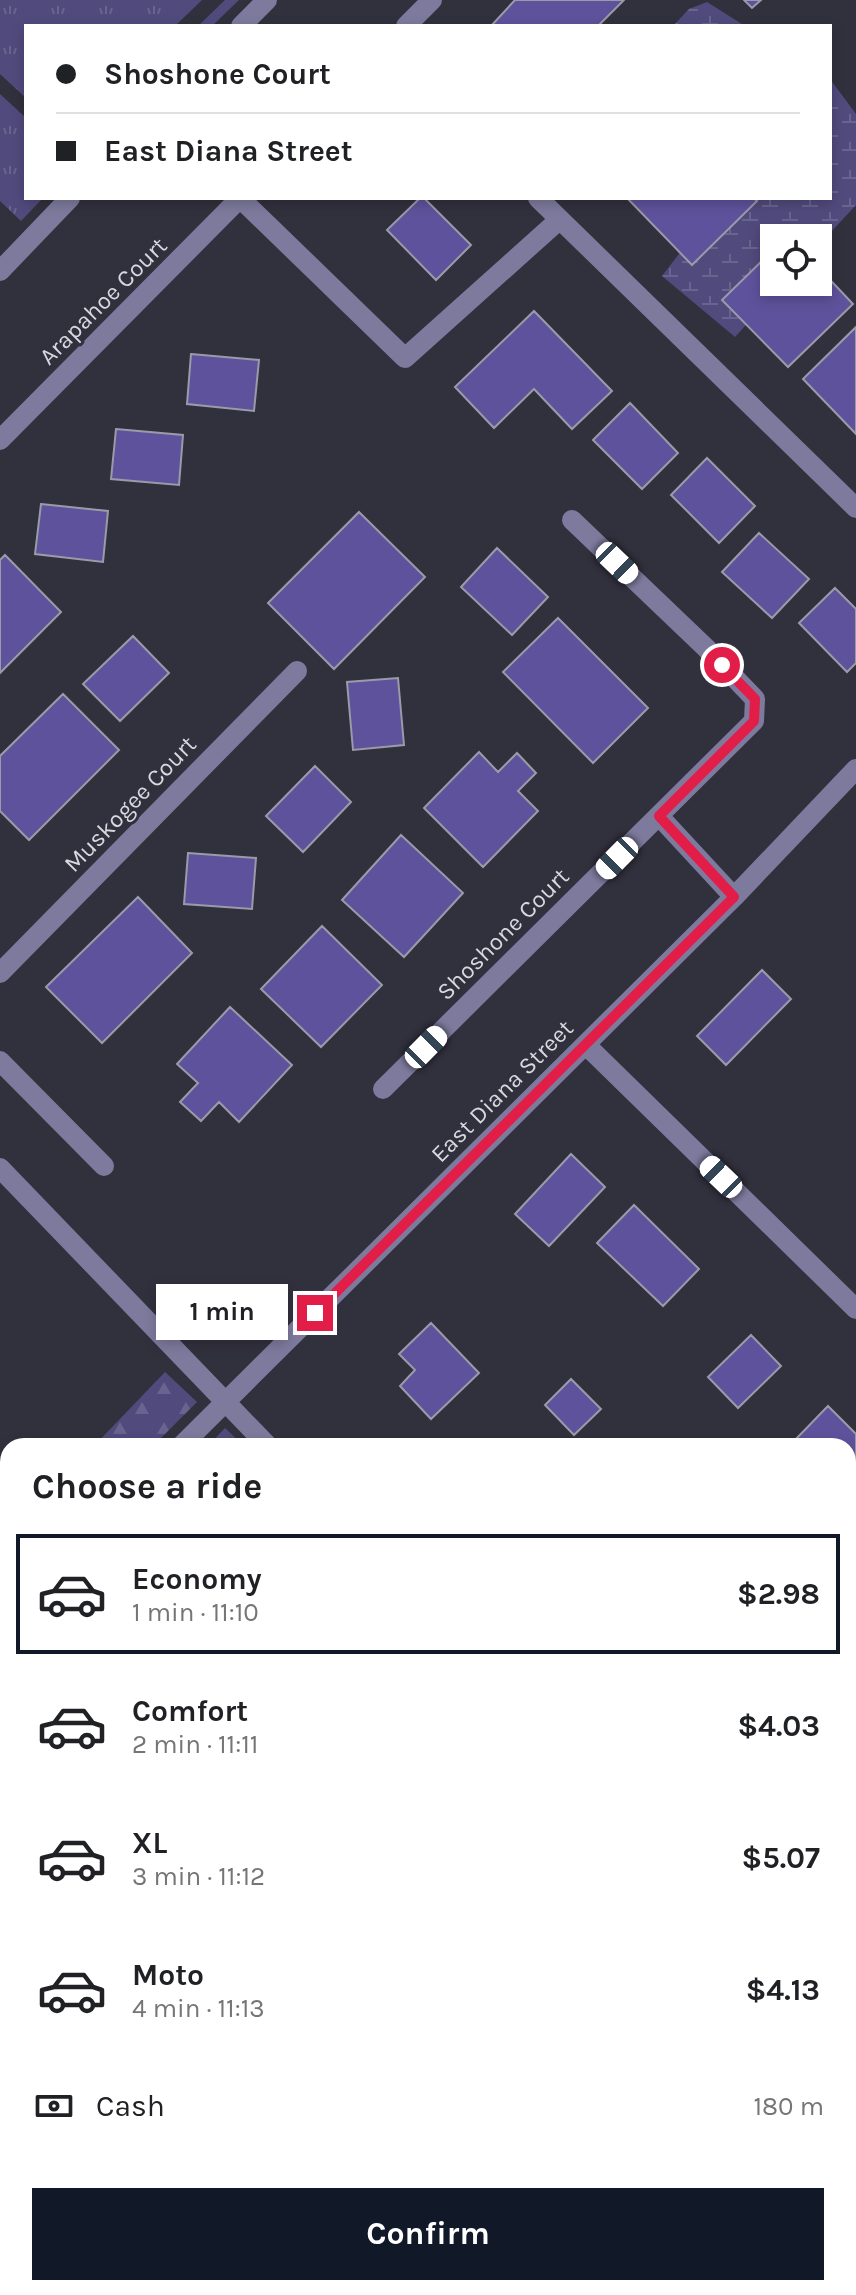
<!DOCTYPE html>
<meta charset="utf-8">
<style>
:root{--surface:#fff;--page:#f2f2f2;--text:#202124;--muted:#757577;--line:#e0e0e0;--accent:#111827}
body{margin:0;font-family:Karla,sans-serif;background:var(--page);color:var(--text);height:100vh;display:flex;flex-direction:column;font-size:30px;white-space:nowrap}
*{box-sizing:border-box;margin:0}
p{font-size:26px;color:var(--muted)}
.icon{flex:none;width:44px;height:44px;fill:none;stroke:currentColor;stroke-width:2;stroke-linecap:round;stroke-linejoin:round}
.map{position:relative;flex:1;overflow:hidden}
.drawer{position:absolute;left:0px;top:1438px;width:856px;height:858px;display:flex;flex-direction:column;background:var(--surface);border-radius:24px 24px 0 0;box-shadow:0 4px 12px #0003}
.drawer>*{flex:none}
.top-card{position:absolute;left:24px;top:24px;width:808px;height:176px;border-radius:0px;box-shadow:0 4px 12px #0003;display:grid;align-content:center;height:176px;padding:0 32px;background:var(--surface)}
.tools{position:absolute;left:760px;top:224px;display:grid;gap:16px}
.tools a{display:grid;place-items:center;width:72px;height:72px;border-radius:0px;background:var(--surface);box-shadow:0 4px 12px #0003;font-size:40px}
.end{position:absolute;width:36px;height:36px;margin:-18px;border:10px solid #e11d48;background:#fff;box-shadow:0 0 0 4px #fff}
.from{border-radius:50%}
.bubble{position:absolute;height:56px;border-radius:0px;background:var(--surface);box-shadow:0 4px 12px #0003;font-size:26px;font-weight:700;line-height:56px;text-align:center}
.car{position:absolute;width:24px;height:48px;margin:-24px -12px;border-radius:10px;box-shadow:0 0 6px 2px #0007;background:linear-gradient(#fff 24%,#345 0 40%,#fff 0 76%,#345 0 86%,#fff 0)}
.top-card b{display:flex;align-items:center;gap:28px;height:76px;font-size:30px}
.top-card b+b{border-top:2px solid var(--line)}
.top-card i{width:20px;height:20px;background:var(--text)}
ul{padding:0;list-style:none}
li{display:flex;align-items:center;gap:24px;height:120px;margin:0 16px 12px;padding:0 16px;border:4px solid transparent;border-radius:0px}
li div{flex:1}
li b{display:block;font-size:30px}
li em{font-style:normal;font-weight:700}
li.current{border-color:var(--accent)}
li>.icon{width:72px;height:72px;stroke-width:1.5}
h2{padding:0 32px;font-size:36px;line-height:96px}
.pay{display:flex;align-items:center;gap:20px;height:88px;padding:0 32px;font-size:30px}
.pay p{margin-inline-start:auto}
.primary-button{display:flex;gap:16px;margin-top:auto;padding:16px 32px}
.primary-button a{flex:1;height:92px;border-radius:0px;background:var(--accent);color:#fff;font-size:32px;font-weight:700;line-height:92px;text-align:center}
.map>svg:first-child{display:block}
</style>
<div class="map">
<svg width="856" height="2295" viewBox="0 0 856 2295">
<defs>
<pattern id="forest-firs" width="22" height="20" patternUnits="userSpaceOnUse" patternTransform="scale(2)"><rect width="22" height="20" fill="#514a7d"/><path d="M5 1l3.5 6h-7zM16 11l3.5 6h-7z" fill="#69638f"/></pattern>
<pattern id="wetland-marsh" width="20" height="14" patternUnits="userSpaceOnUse" patternTransform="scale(2)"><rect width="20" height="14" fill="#514a7d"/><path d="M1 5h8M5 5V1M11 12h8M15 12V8" fill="none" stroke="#69638f"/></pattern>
<pattern id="park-tufts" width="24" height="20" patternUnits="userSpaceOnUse" patternTransform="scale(2)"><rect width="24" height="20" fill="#514a7d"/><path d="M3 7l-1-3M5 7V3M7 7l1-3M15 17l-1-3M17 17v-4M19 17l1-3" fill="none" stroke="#69638f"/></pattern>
</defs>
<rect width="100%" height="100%" fill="#31303d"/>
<path fill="url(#forest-firs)" d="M165 1372 197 1402 153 1446H94Z
M225 1428 244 1446H208Z
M8 1535V1593L0 1601V1543Z
M8 1647V1749H0V1656Z
M8 1837V2288H680L684 2295H0V1839Z"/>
<path fill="url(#wetland-marsh)" d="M707 2 745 26H673L689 9Z
M830 79 856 114V205L818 246V238H774V282H785L735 337 662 276 722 198H830Z"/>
<path fill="url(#park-tufts)" d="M0 0H202L175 26H26V98L0 74Z
M225 0H239L212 26H198Z
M0 94 26 118V198H43L21 221 0 201Z"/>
<path fill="#5f529c" stroke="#9b9aa9" stroke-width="2" d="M515 0H624L598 26H491Z
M744 0H761L752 8Z
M420 198H424L471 245 436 280 387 230Z
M627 198H754L757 201 692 265Z
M774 249V282H818V267L853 304 788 367 722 300Z
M534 311 612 391 572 429 534 389 494 428 455 387Z
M856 327V434L803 379Z
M191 354 259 360 254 411 187 404Z
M630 403 678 453 642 489 593 440Z
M116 429 183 435 179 485 111 479Z
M707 458 755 506 719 543 671 495Z
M41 504 108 511 103 562 35 554Z
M359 512 425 577 334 669 268 603Z
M759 533 809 579 772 618 722 572Z
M497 548 548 597 512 635 461 587Z
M5 555 61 612 0 673V560Z
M835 588 856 609V663L847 672 799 623Z
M558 618 648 708 593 763 503 672Z
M133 636 169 673 120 721 83 684Z
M398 678 404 745 353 750 347 682Z
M63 694 119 750 29 840 0 811V756Z
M479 752 498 772 517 753 536 773 518 791 538 811 483 867 424 808Z
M315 766 351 802 303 852 266 816Z
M401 835 463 893 404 957 342 900Z
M188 853 256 858 252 909 184 904Z
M138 897 192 953 102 1043 46 987Z
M322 926 382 985 321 1047 261 989Z
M762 970 791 999 726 1065 697 1036Z
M230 1007 292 1065 239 1122 219 1102 201 1121 180 1102 198 1083 177 1064Z
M571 1154 605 1187 549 1246 515 1214Z
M634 1205 699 1269 663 1306 597 1243Z
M431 1323 479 1373 431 1419 400 1386 415 1370 399 1354Z
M751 1335 781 1366 738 1408 708 1377Z
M571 1379 601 1409 574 1435 545 1405Z
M828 1406 856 1434V1477L848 1485V1446H799L794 1441Z
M848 1798 856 1806V1849L848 1857Z
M630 2288H665L658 2295H638Z"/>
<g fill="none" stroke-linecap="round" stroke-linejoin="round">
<path stroke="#7e7a9d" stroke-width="20" d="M241 26 267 0
M406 26 432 0
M538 198 856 508
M241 199 405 358 559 220
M0 271 70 198
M0 440 240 198
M659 816 734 897
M0 973 297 671
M586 1045 856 1309
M0 1061 104 1166
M383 1089 754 721 755 699 706 648 572 520
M0 1168 268 1446
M181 1446 734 897 856 769
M0 1628 8 1620
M848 2021 856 2028
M848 2199 856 2191
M755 2295 762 2288"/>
</g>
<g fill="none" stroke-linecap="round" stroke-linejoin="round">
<path stroke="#e11d48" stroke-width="10" d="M315 1313 734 897 659 816 754 721 755 699 722 665"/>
</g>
<g text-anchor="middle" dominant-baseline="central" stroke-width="6" stroke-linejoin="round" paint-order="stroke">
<g font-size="24" fill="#d8d8e0" stroke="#31303d">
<text transform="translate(103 301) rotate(-45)">Arapahoe Court</text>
<text transform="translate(130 804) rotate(-46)">Muskogee Court</text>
<text transform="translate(503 934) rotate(-45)">Shoshone Court</text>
<text transform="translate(502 1091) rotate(-45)">East Diana Street</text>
</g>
</g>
</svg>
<div class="tools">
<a><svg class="icon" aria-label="locate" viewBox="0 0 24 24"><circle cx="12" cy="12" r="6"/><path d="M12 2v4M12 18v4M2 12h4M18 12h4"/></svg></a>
</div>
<i class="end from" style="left:722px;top:665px"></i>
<i class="end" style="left:315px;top:1313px"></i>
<div class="bubble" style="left:156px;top:1284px;width:132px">1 min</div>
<i class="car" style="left:617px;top:563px;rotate:134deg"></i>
<i class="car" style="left:617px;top:858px;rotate:225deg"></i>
<i class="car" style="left:426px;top:1047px;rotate:45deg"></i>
<i class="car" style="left:721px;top:1177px;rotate:314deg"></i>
<div class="top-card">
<b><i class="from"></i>Shoshone Court</b>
<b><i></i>East Diana Street</b>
</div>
<section class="drawer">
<h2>Choose a ride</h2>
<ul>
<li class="current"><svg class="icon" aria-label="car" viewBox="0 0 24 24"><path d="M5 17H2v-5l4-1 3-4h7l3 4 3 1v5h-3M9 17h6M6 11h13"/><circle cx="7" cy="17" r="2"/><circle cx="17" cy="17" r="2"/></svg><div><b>Economy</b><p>1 min · 11:10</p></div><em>$2.98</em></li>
<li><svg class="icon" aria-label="car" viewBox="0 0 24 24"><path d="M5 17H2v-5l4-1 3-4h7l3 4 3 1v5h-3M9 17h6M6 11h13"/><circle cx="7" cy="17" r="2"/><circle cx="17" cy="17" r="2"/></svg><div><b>Comfort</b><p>2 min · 11:11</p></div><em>$4.03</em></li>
<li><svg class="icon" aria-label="car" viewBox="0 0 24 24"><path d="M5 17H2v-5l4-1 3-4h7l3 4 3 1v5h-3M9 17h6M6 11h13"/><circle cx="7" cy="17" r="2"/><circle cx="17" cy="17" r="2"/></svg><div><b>XL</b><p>3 min · 11:12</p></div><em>$5.07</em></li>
<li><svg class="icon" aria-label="car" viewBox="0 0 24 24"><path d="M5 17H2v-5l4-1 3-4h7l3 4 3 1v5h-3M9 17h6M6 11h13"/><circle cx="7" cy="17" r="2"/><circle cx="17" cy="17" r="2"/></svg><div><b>Moto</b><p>4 min · 11:13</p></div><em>$4.13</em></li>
</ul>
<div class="pay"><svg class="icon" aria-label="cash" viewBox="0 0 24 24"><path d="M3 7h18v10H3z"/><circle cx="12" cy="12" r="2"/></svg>Cash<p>180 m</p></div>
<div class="primary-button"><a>Confirm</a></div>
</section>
</div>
